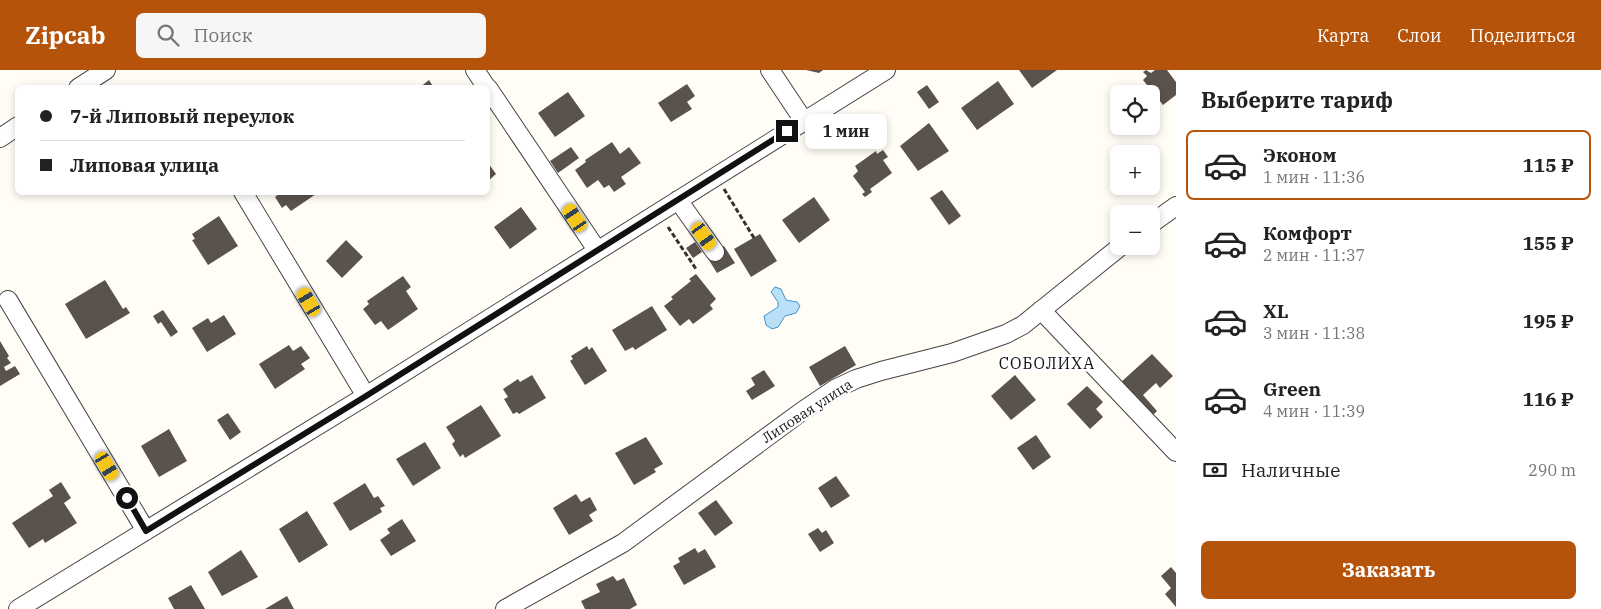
<!DOCTYPE html>
<html lang="ru">
<meta charset="utf-8">
<style>
:root{--surface:#fff;--page:#f6f6f6;--text:#222;--muted:#767676;--line:#e0e0e0;--accent:#b45309}
body{margin:0;font-family:"IBM Plex Serif",serif;background:var(--page);color:var(--text);height:100vh;display:flex;flex-direction:column;font-size:19px;white-space:nowrap}
*{box-sizing:border-box;margin:0}
p{font-size:16px;color:var(--muted)}
.icon{flex:none;width:28px;height:28px;fill:none;stroke:currentColor;stroke-width:2;stroke-linecap:round;stroke-linejoin:round}
.map{position:relative;flex:1;overflow:hidden}
.sheet{display:flex;flex-direction:column;background:var(--surface);width:425px}
.sheet>*{flex:none}
.top-card{position:absolute;left:15px;top:15px;width:475px;height:110px;border-radius:8px;box-shadow:0 2px 8px #0003;display:grid;align-content:center;height:110px;padding:0 25px;background:var(--surface)}
.buttons{position:absolute;left:1110px;top:15px;display:grid;gap:10px}
.buttons a{display:grid;place-items:center;width:50px;height:50px;border-radius:8px;background:var(--surface);box-shadow:0 2px 8px #0003;font-size:25px}
.end{position:absolute;width:22px;height:22px;margin:-11px;border:6px solid #111;background:#fff;box-shadow:0 0 0 2px #fff}
.from{border-radius:50%}
.bubble{position:absolute;height:35px;border-radius:8px;background:var(--surface);box-shadow:0 2px 8px #0003;font-size:16px;font-weight:700;line-height:35px;text-align:center}
.car{position:absolute;width:15px;height:30px;margin:-15px -8px;border-radius:6px;box-shadow:0 0 4px 1px #0007;background:linear-gradient(#f5c518 24%,#345 0 40%,#f5c518 0 76%,#345 0 86%,#f5c518 0)}
.top-card b{display:flex;align-items:center;gap:18px;height:48px;font-size:19px}
.top-card b+b{border-top:1px solid var(--line)}
.top-card i{width:12px;height:12px;background:var(--text)}
ul{padding:0;list-style:none}
li{display:flex;align-items:center;gap:15px;height:70px;margin:0 10px 8px;padding:0 15px;border:2px solid transparent;border-radius:8px}
li div{flex:1}
li b{display:block;font-size:19px}
li em{font-style:normal;font-weight:700}
li.current{border-color:var(--accent)}
li>.icon{width:45px;height:45px;stroke-width:1.5}
h2{padding:0 25px;font-size:22px;line-height:60px}
.pay{display:flex;align-items:center;gap:12px;height:55px;padding:0 25px;font-size:19px}
.pay p{margin-inline-start:auto}
.primary-button{display:flex;gap:10px;margin-top:auto;padding:10px 25px}
.primary-button a{flex:1;height:58px;border-radius:8px;background:var(--accent);color:#fff;font-size:20px;font-weight:700;line-height:58px;text-align:center}
header{display:flex;align-items:center;gap:30px;box-sizing:border-box;height:70px;padding:0 25px;background:var(--accent);color:#fff}
header strong{font-size:24px}
nav{display:flex;gap:28px;margin-inline-start:auto;font-size:18px}
.search{width:350px;height:45px;background:var(--page);display:flex;align-items:center;gap:12px;box-sizing:border-box;padding:0 18px;border-radius:8px;color:var(--muted);font-size:19px}
main{display:flex;flex:1;min-height:0}
.map>svg:first-child{display:block}
</style>
<header>
<strong>Zipcab</strong>
<div class="search"><svg class="icon" aria-label="search" viewBox="0 0 24 24"><circle cx="10" cy="10" r="6"/><path d="M15 15l6 6"/></svg>Поиск</div>
<nav><a>Карта</a><a>Слои</a><a>Поделиться</a></nav>
</header>
<main>
<div class="map">
<svg width="1176" height="539" viewBox="0 0 1176 539">
<rect width="100%" height="100%" fill="#fffdf5"/>
<path fill="#b9e0f7" stroke="#3f96cf" d="M775 217 781 219 786 230 797 232 800 236 796 243 785 246 778 257 772 259 766 255 764 246 778 237V232L771 222Z"/>
<path fill="#5a524d" d="M806 0H823L819 3Z
M1019 0H1057L1032 18Z
M1146 0 1151 3 1155 0H1167L1176 12V25L1163 35 1143 10 1147 6 1143 2Z
M429 10 434 18H419Z
M998 11 1014 34 977 60 961 38Z
M687 14 695 26 687 32 692 39 671 52 658 33Z
M927 15 939 32 929 39 917 22Z
M568 22 585 46 555 67 538 43Z
M929 53 949 81 918 101 900 76Z
M612 72 620 84 629 77 641 93 621 107 626 114 614 122 609 115 604 118 598 110 587 118 575 100 586 92 585 90Z
M571 77 579 88 558 103 550 91Z
M883 80 888 87 883 90 892 103 870 119 872 122 865 127 862 124 865 122 853 106 858 101 855 96 876 81 877 84Z
M488 93 496 104 488 111Z
M942 120 961 146 949 155 930 128Z
M278 122H319L291 141 286 135 282 138 275 127 279 124Z
M814 127 830 150 799 173 782 150Z
M521 137 537 159 510 179 494 157Z
M219 146 238 176 208 195 192 170 195 169 192 164Z
M760 164 777 191 751 207 734 179Z
M346 170 363 187 342 208 326 191Z
M695 172 702 182 693 188 686 178Z
M724 176 735 193 717 203 707 187Z
M696 204 716 229 710 235 713 239 693 254 689 249 680 256 664 236 673 229 671 227 691 211 689 209Z
M403 206 411 217 406 221 418 239 388 260 381 251 375 255 363 239 369 234 367 231Z
M105 210 123 239 126 237 130 243 86 269 65 234Z
M652 236 667 260 635 280 633 277 625 281 612 260Z
M163 240 178 262 171 267 161 252 158 254 153 246Z
M224 245 236 264 207 282 192 258 208 248 211 253Z
M0 271 9 286 7 288 11 293 4 297 6 301 15 296 20 304 0 316Z
M289 275 293 281 301 276 310 288 301 294 305 299 275 319 259 294Z
M587 276 589 280 592 277 607 301 585 315 570 291 573 289 571 286Z
M845 276 856 295 820 316 809 297Z
M1152 284 1173 306 1160 318 1156 313 1143 325 1157 341 1153 345 1131 321 1129 323 1120 313Z
M764 300 775 316 752 330 746 321 755 315 751 308Z
M532 305 546 328 519 344 517 342 513 344 504 329 508 327 503 319 518 309 520 312Z
M1015 305 1036 330 1011 350 991 326Z
M1087 316 1103 332 1096 339 1103 347 1090 359 1067 334Z
M481 335 501 366 465 388 463 384 460 387 452 374 455 371 446 357Z
M228 343 241 362 230 370 217 350Z
M169 359 187 391 159 407 141 376Z
M1036 365 1051 387 1033 400 1017 378Z
M646 367 663 394 654 399 656 402 634 415 615 383Z
M425 372 441 398 413 416 396 389Z
M836 406 850 426 831 438 818 418Z
M61 412 71 428 64 433 77 453 45 473 43 469 29 478 12 453 53 426 49 420Z
M365 413 374 428 378 426 385 436 380 438 382 442 350 461 333 433Z
M576 424 581 432 590 427 597 440 589 445 593 451 569 465 553 438Z
M716 430 733 453 715 466 698 443Z
M307 441 328 475 299 493 279 459Z
M402 449 416 471 391 486 380 470 390 463 387 459Z
M818 458 822 463 826 460 834 473 820 482 808 464Z
M695 478 698 483 705 479 716 497 684 515 673 496 680 492 678 488Z
M241 480 258 507 222 526 208 502Z
M1171 497 1176 503V537L1165 524 1171 518 1161 506Z
M613 506 617 511 624 508 637 535 630 539H585L581 531 600 522 596 514Z
M191 515 205 539H174L168 528Z
M287 526 294 539H265Z"/>
<g fill="none" stroke-linecap="round" stroke-linejoin="round">
<defs>
<path id="minor" d="M475 0 487 18
M770 0 804 51
M78 18 106 0
M488 18 597 180
M0 68 18 56
M243 122 366 326
M678 130 715 182
M1151 154 1176 136
M8 230 146 461
M1041 240 1176 382
M18 539 366 326 886 0
M505 539 623 473 801 342 835 319 856 309 881 301 952 283 1006 264 1023 255 1121 176"/>
</defs>
<use href="#minor" stroke="#444" stroke-width="20"/>
<path stroke="#333" stroke-width="3" stroke-dasharray="5 2.5" stroke-linecap="butt" d="M724 119 754 168
M668 157 696 199"/>
<use href="#minor" stroke="#fff" stroke-width="18"/>
</g>
<g fill="none" stroke-linecap="round" stroke-linejoin="round">
<path stroke="#111" stroke-width="6" d="M127 428 146 461 366 326 787 61"/>
</g>
<g text-anchor="middle" dominant-baseline="central" stroke-width="5" stroke-linejoin="round" paint-order="stroke">
<g font-size="14" fill="#111" stroke="#fff">
<text transform="translate(807 341) rotate(-33)">Липовая улица</text>
</g>
<g font-size="16" letter-spacing="1" fill="#111" stroke="#fff">
<text x="1047" y="293">СОБОЛИХА</text>
</g>
</g>
</svg>
<div class="buttons">
<a><svg class="icon" aria-label="locate" viewBox="0 0 24 24"><circle cx="12" cy="12" r="6"/><path d="M12 2v4M12 18v4M2 12h4M18 12h4"/></svg></a>
<a>+</a>
<a>−</a>
</div>
<i class="end from" style="left:127px;top:428px"></i>
<i class="end" style="left:787px;top:61px"></i>
<div class="bubble" style="left:805px;top:44px;width:82px">1 мин</div>
<i class="car" style="left:575px;top:148px;rotate:326deg"></i>
<i class="car" style="left:704px;top:166px;rotate:144deg"></i>
<i class="car" style="left:309px;top:232px;rotate:329deg"></i>
<i class="car" style="left:107px;top:396px;rotate:149deg"></i>
<div class="top-card">
<b><i class="from"></i>7-й Липовый переулок</b>
<b><i></i>Липовая улица</b>
</div>
</div>
<section class="sheet">
<h2>Выберите тариф</h2>
<ul>
<li class="current"><svg class="icon" aria-label="car" viewBox="0 0 24 24"><path d="M5 17H2v-5l4-1 3-4h7l3 4 3 1v5h-3M9 17h6M6 11h13"/><circle cx="7" cy="17" r="2"/><circle cx="17" cy="17" r="2"/></svg><div><b>Эконом</b><p>1 мин · 11:36</p></div><em>115 ₽</em></li>
<li><svg class="icon" aria-label="car" viewBox="0 0 24 24"><path d="M5 17H2v-5l4-1 3-4h7l3 4 3 1v5h-3M9 17h6M6 11h13"/><circle cx="7" cy="17" r="2"/><circle cx="17" cy="17" r="2"/></svg><div><b>Комфорт</b><p>2 мин · 11:37</p></div><em>155 ₽</em></li>
<li><svg class="icon" aria-label="car" viewBox="0 0 24 24"><path d="M5 17H2v-5l4-1 3-4h7l3 4 3 1v5h-3M9 17h6M6 11h13"/><circle cx="7" cy="17" r="2"/><circle cx="17" cy="17" r="2"/></svg><div><b>XL</b><p>3 мин · 11:38</p></div><em>195 ₽</em></li>
<li><svg class="icon" aria-label="car" viewBox="0 0 24 24"><path d="M5 17H2v-5l4-1 3-4h7l3 4 3 1v5h-3M9 17h6M6 11h13"/><circle cx="7" cy="17" r="2"/><circle cx="17" cy="17" r="2"/></svg><div><b>Green</b><p>4 мин · 11:39</p></div><em>116 ₽</em></li>
</ul>
<div class="pay"><svg class="icon" aria-label="cash" viewBox="0 0 24 24"><path d="M3 7h18v10H3z"/><circle cx="12" cy="12" r="2"/></svg>Наличные<p>290 m</p></div>
<div class="primary-button"><a>Заказать</a></div>
</section>
</main>
